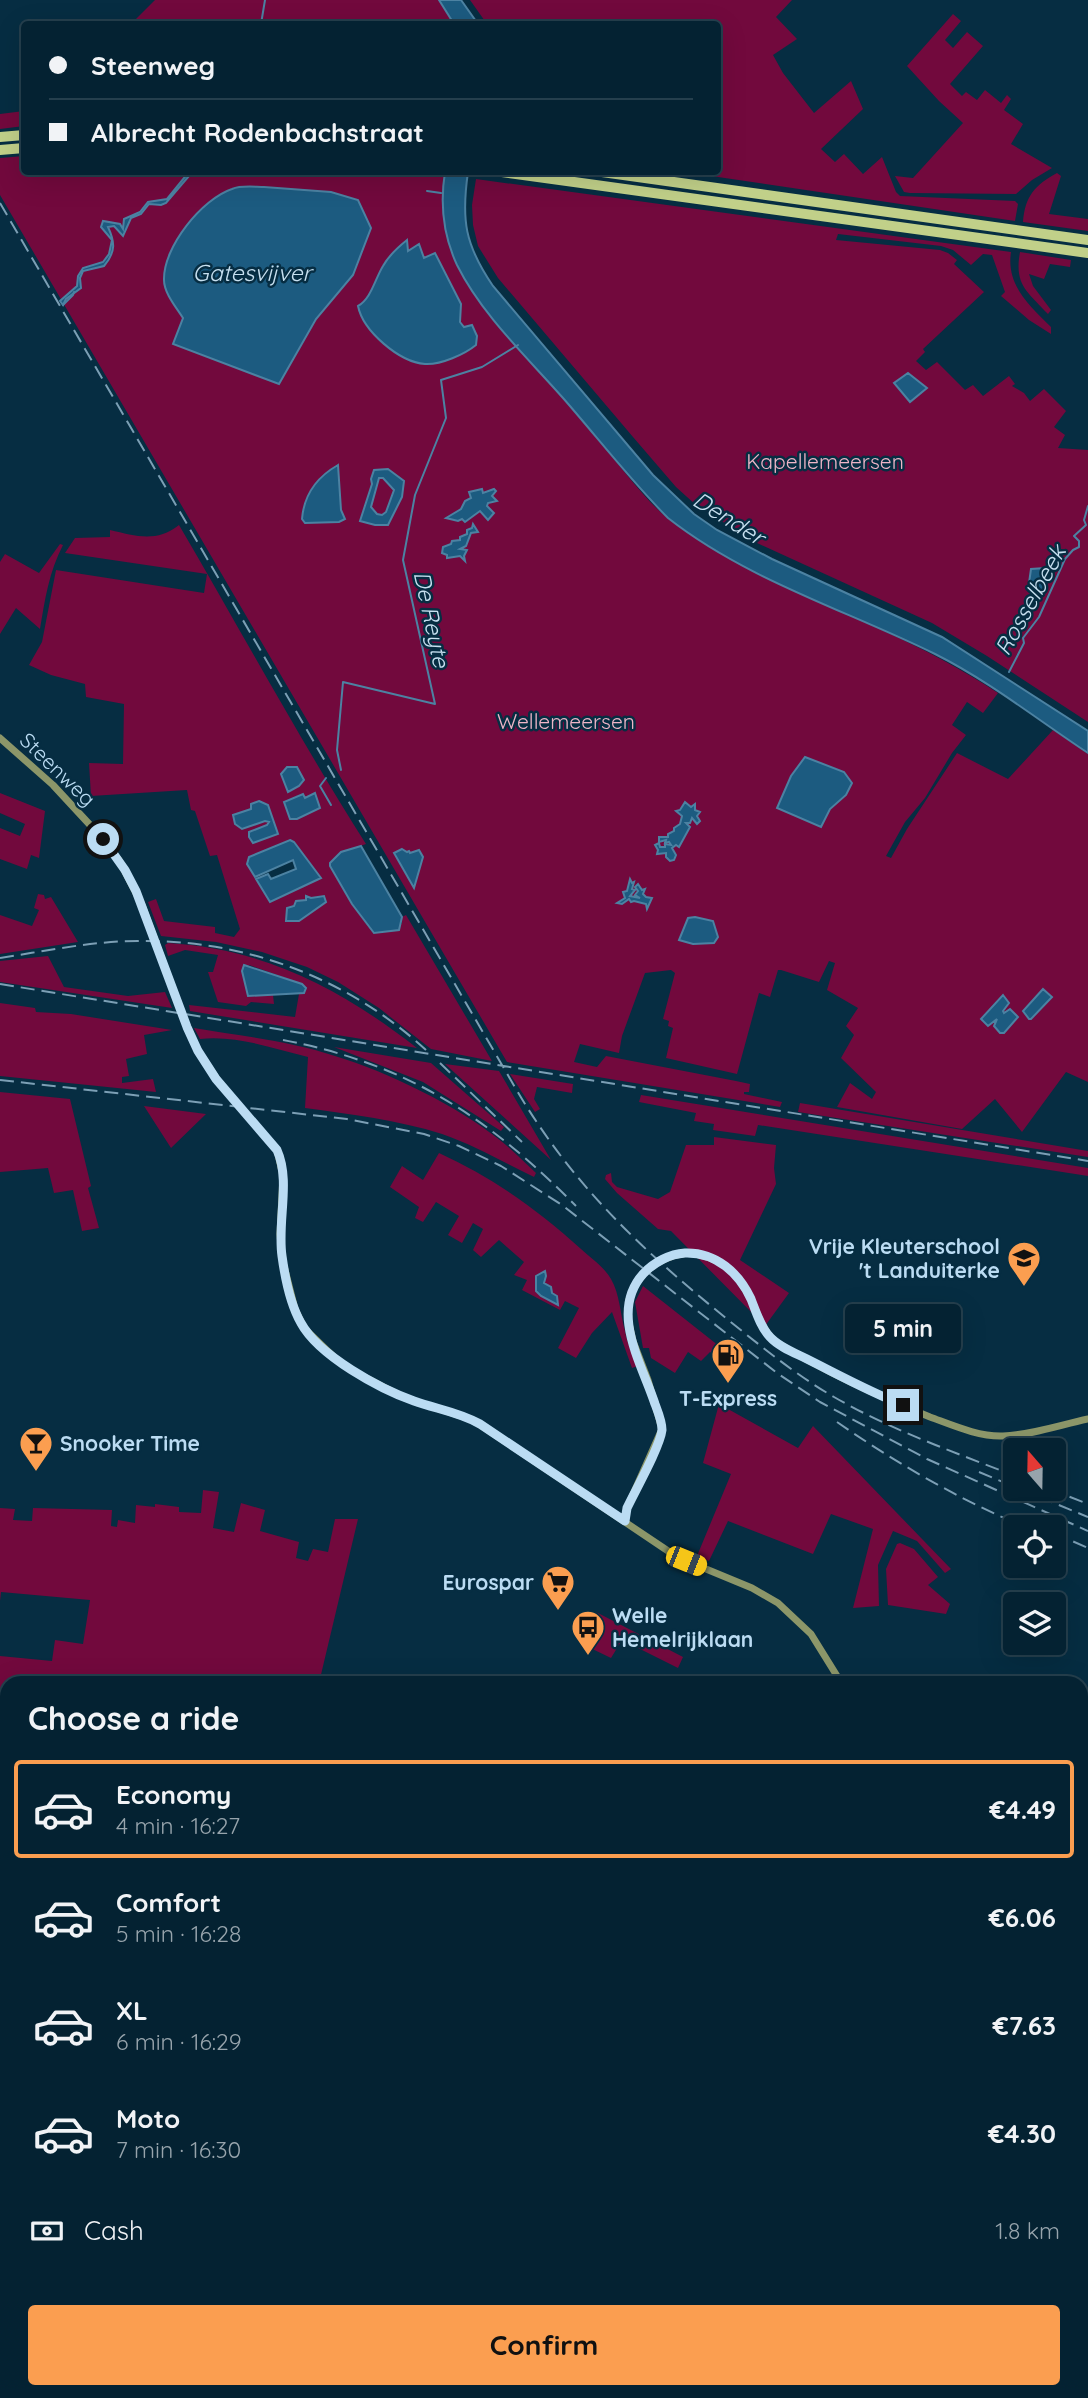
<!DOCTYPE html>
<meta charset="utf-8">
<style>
:root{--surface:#042232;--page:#0d2a3a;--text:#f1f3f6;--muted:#97a4ac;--line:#253f4d;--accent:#fb9e50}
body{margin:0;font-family:Quicksand,sans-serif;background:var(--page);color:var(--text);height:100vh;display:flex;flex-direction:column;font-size:26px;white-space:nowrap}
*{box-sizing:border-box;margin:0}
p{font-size:23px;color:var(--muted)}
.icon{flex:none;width:38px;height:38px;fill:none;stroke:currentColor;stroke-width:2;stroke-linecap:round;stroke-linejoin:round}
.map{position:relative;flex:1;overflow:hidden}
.panel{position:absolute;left:0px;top:1676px;width:1088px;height:723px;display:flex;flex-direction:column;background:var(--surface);border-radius:21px 21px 0 0;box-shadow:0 7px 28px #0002,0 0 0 2px var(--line)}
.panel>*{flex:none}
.top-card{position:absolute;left:21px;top:21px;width:700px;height:154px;border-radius:7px;box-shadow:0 7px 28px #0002,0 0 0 2px var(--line);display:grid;align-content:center;height:154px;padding:0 28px;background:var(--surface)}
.needle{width:46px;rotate:340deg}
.tools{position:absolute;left:1003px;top:1438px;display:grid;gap:14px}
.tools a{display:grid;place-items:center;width:63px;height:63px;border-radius:7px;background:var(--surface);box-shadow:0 7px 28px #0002,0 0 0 2px var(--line);font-size:35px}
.end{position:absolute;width:32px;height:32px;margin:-16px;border:9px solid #bbdcf3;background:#111;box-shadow:0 0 0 4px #111}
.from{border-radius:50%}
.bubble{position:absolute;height:49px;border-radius:7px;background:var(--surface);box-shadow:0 7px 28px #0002,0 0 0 2px var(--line);font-size:23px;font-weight:800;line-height:49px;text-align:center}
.car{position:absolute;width:21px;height:42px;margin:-21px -10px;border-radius:9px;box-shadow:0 0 5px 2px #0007;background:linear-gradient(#f5c518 24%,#345 0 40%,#f5c518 0 76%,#345 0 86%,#f5c518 0)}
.top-card b{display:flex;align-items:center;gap:24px;height:66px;font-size:26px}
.top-card b+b{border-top:2px solid var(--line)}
.top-card i{width:18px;height:18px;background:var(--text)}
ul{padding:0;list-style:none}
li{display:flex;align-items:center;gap:21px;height:98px;margin:0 14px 10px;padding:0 14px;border:4px solid transparent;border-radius:7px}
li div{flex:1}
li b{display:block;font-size:26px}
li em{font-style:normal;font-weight:800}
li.selected{border-color:var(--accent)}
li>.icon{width:63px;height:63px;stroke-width:1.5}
h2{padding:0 28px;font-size:32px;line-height:84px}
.pay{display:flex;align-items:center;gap:18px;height:77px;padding:0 28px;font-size:26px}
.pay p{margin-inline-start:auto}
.action{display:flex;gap:14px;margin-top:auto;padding:14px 28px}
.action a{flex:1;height:80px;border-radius:7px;background:var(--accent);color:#111;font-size:28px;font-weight:800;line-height:80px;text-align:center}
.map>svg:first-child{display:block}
</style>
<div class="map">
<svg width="1088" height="2398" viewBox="0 0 1088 2398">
<rect width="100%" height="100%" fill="#062d42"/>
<path fill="#72093d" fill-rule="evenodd" d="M155 0H439L454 24H141L136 19Z
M470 0H792L776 17 797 39 773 55 783 73 814 113 851 81 863 109 821 149 835 162 844 154 863 174 882 157 896 192 900 196 1015 201 1018 204 1015 221 684 172H718V24H487Z
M953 14 961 21 945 40 953 48 967 32 983 46 950 84 962 96 966 92 977 100 985 90 1001 103 1007 95 1011 99 1004 110 1023 124 1011 144 1052 168 1032 180 1016 194 910 193 904 192 895 176 913 178 963 123 939 101 907 66Z
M24 111V126L0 129V114Z
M24 156V172H422L445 175C436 225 457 267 484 308 523 352 561 396 599 441 619 464 646 502 670 520 772 592 895 624 998 693L983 713 967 702 952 725 966 735 952 753 925 798 905 822 886 856 891 858 907 829 957 753 1008 779 1053 730 1088 754V1082L1066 1072 1022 1132 995 1099 962 1129 837 1107 850 1083 872 1099 876 1092 841 1058 854 1035 846 1026 858 1008 827 990 835 963 829 961 819 982 781 970H778L770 997 759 993 737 1074 666 1058 673 1028 668 1026 669 1021 663 1019 675 973 671 970 645 973 622 1036 619 1053 580 1044 574 1062 597 1067 606 1056 736 1081 750 1084 749 1092H744V1094L782 1102 780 1107 507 1062 0 195V158Z
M1057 173 1061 176 1049 214 1088 219V231L1023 222C1025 196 1035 185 1057 173Z
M476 179 1011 252C1006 285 1029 305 1051 327V334L1029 320 1001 296 1005 292 992 255 983 254 971 265 953 250 941 246 838 234 836 240 940 250 948 253 957 260 954 264 984 292 923 349 925 352 916 361 926 370 937 362 965 390 973 385 983 396 1009 376 1015 384 1012 386 1024 393 1030 401 1044 389 1066 411 1054 427 1065 435 1058 448 1088 450V722L987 656 932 623 757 543 697 506 676 487 633 437 498 278 478 246 473 225 472 205Z
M1020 252 1071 260 1070 267 1050 264 1044 279 1029 274 1033 286 1051 310 1048 314C1027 291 1014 285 1020 252Z
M179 525C241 631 300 740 366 844L341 853 330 866C342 890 357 911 374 933L398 928 402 923V917L406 915 492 1061 431 1049 379 1008 338 982 307 967 262 952 216 942 161 936 148 902 156 899 164 921 215 927V933L234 937 240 929 217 855 210 856 195 811 191 810 187 790 91 796 89 763 123 764 124 704 86 697 85 684 51 675 29 665 42 642 56 570 204 593 207 574 65 553 75 538 110 537V530C136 536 156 543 179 525ZM294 842 321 878 270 902 247 864Z
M60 544 63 545C49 572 45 599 40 629L16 608 0 634V562L5 554 39 573Z
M0 793 45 811 39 858 31 855 27 869 0 859V828L20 836 25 824 0 813Z
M38 894 44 895 45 899 51 897 78 942 0 954V915L32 926 39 910 34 908Z
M168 943C266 949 341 989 417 1048L190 1011 189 1005 295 1017 299 994 304 993 306 988 302 984 249 965 245 980 248 996 273 995 274 1004 251 1002 246 1006 218 1002 208 972H213L218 955 185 950 168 956 165 945Z
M48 956 64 987 128 996 165 992 172 1008 0 982V961Z
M0 1003 35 1008 36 1012 71 1014 172 1030 144 1035 147 1054 126 1059 129 1076 122 1077V1083L153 1079 156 1092 0 1076Z
M194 1028C241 1036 290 1041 335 1056 388 1072 458 1106 501 1141 514 1151 524 1162 536 1173L534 1177C503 1162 474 1145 442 1134 398 1120 350 1114 305 1108L308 1057C272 1048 236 1035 200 1039Z
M334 1047 431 1063 504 1127 501 1131 423 1082Z
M445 1064 499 1071 551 1160Z
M510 1074 573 1084 572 1093 537 1087 534 1099 540 1109 535 1112Z
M0 1092 70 1099 91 1186 88 1188 99 1228 82 1231 73 1190 54 1193 48 1168 0 1172Z
M641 1095 1088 1168V1176L758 1125 755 1136 713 1130 714 1124 694 1121 696 1113 639 1102Z
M800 1103 1088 1151V1157L798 1112Z
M144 1106 206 1114 171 1148Z
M714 1137 776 1145 774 1168 776 1184 740 1260 789 1293 765 1326 671 1231 658 1229 617 1193 605 1179 606 1175 611 1173 612 1182 617 1187 658 1199 670 1192 686 1145H714Z
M439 1153C492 1177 538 1210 581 1249 591 1258 604 1267 611 1279 620 1295 620 1313 625 1331 627 1343 632 1354 638 1366L632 1368 612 1312 592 1333 576 1358 558 1348 579 1308 565 1301 560 1310 522 1290 527 1280 514 1275 524 1262 499 1240 481 1257 473 1250 483 1229 473 1223 462 1243 448 1235 459 1216 436 1202 423 1222 415 1218 419 1207 390 1187 402 1166 423 1180Z
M643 1286 738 1361 733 1366 710 1352 701 1361 688 1352 675 1373 651 1358 649 1348H643L635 1302Z
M719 1404 798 1448 813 1426 951 1569 945 1573 917 1541 893 1531 878 1565 879 1606 853 1608 873 1529 831 1514 813 1554 728 1521 709 1561 697 1556 731 1474 703 1463Z
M203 1490 219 1492 213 1528 234 1532 241 1503 265 1510 260 1531 299 1542 296 1558 308 1561 313 1549 328 1552 335 1519H358L319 1683 7 1684V1793H0V1656L52 1661 55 1640 83 1644 90 1600 1 1592 0 1601V1508L15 1509 13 1520 32 1521 33 1508 112 1510 111 1526 117 1527 118 1520 135 1523 136 1505 155 1507V1504L179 1507V1512L201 1513Z
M900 1543 914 1549 938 1577 928 1585 950 1604 946 1614 888 1605 886 1569 897 1544Z
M596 1612 683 1657 678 1668 622 1640 611 1658 582 1644Z
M0 1974 7 1976V2016L4 2028 0 2027Z
M7 2034V2211L0 2207V2090Z
M0 2241 7 2244V2300L0 2298Z
M43 2392H396L401 2398H41Z
M976 2392H1034L1038 2398H981Z"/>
<path fill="#1c5b80" stroke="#4c82a2" stroke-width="2" fill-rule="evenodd" d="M439 0H461L478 24H454Z
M445 172H468C461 220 465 245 493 286L653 475 694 514 717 530 772 559 942 637 1088 731V753C1038 720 989 681 935 654 846 610 747 580 668 518 630 480 598 438 563 398 526 356 482 315 457 265 443 235 440 203 445 172Z
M188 173 189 176 166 203 161 205 149 204 141 214 131 218 123 236 114 226 108 227C115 242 116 252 104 266L83 271 80 278 81 288 66 299 63 305 60 301 77 286 78 276 83 268 103 262 109 254 112 240 101 227 103 221 120 224 123 229 124 219 140 212 148 202 167 199Z
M264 187 331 192 358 200 371 228 353 275 316 319 279 384 173 344 183 318C176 307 164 293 164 280 163 247 202 199 232 189 241 185 255 187 264 187Z
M407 240 408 251 419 244 424 258 435 253 461 304 460 322 464 327 472 325 477 336 476 345C465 354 441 365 425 364 399 362 363 331 358 306 371 299 375 279 383 266 389 255 397 248 407 240Z
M908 373 927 388 910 402 894 383Z
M338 465 341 510 345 519 339 522 305 523 302 519C304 494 317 477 338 465Z
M388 469 404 481 402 497 388 525H375L360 521 372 484 371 479 374 470ZM379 478H383L394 490 386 512 382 515 377 514 371 507Z
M482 489 483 493 494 489 496 491 492 496 497 501 488 503 487 506 494 513 488 520 480 511 465 522 462 519 458 521 446 518 461 509 465 501 471 498 469 492Z
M473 524 478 532 471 533 466 546 460 549 467 550 464 556 465 561 460 556 447 558V555L442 553 443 547 451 544 452 541 460 540V537L467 534V530L472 528Z
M1045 568C1048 578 1047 586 1042 595L1034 596 1031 594 1029 583 1031 569Z
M805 757 844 772 852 783 846 795 830 809 821 827 777 808 791 776Z
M287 767H297L304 780 299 786 288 792 281 774Z
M315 793 320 808 297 819H290L284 802 303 794 305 798Z
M259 801 268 805 278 834 253 843 249 837V832L267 825 269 822 265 821 242 829 235 824 233 815 251 809V804Z
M685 802 691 807 695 804V810L700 812 697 816 700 821 697 824 692 818 690 823H686L690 827 679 847 676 845 672 848 676 855 674 860 670 861 666 857V853L657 854 658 850 655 845 659 843 660 847H665V844L671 845 669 842 665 843 666 840 659 842V837H668V834L674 831V828L680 824 682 816 676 811 680 810Z
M290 840 294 842 321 878 270 902 256 879 268 874 271 879 296 869 293 860 255 877 247 864 249 857Z
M361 846 402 917 399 930 374 933 352 904 330 866V863L341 852Z
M402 849 407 852 409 851 410 853 419 850 423 857 414 888 394 853Z
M630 879 632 883 634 882 632 889 635 890 630 896 640 898 635 895 638 891 635 887 638 884 642 890 645 889 643 894 646 897 652 898 647 909 646 904 634 901 631 902 629 899 622 904 617 903 625 898 623 892 627 891Z
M306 896 311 898 324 896 326 902 299 921H286L287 908 294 906 296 901 306 900Z
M695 917 713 921 718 937 714 943 693 944 679 940 688 918Z
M244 965 302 984 306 988 304 993 248 996 242 971Z
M1043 989 1052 997 1031 1019H1029L1023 1011Z
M1003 995 1009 1003 1003 1011 1004 1013 1010 1009 1018 1017 1004 1033H1000L994 1026 997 1019 988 1026 981 1019Z
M545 1271 546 1276 544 1283 551 1287 552 1293 557 1296 558 1305 541 1296 536 1291V1276Z"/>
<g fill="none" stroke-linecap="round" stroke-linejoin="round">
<path stroke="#4c82a2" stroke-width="2" d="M261 24 265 0
M427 191 441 193
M63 305 73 295 74 292
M1009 672 1024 643 1023 638 1039 617 1065 559 1073 550 1079 547V541L1074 536 1086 525 1084 520 1088 506
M341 770 337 750 343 682 435 704 403 560 415 495 446 418 441 380 482 367 518 345
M326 778 320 786 331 805"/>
<path stroke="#8c9669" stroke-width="7" d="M0 738 53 785 103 839 119 860 142 905 187 1027 198 1051 221 1085 277 1150 283 1176 280 1234 282 1258 295 1309 304 1328 335 1358 353 1371 405 1398 473 1420 677 1557 752 1588 778 1603 811 1634 842 1684
M687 1253C725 1257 740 1275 755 1308 761 1323 766 1335 779 1344 827 1372 878 1396 930 1417 952 1425 979 1437 1003 1436 1031 1435 1060 1425 1088 1419
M625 1520 627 1508 662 1429 648 1380 633 1341 628 1319 629 1300
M1082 2209 1088 2218"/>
<path stroke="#c1d089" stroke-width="10" d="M0 137 24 135
M0 150 24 148
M502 172 1088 253
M602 172 1088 240"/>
<path stroke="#7c9fb5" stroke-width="2" stroke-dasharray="14 7" stroke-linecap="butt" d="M0 203 516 1089C573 1186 641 1249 727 1319 762 1347 796 1375 834 1397 891 1430 954 1452 1015 1476
M0 958C46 951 92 941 138 941 244 939 348 978 426 1050
M0 984 1088 1161
M283 1040C408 1064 488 1117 576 1206
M440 1063 522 1142
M0 1080 347 1119 424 1134 459 1146 501 1166 562 1205 777 1373 820 1402 927 1459 1088 1531
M837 1422C896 1463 960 1500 1027 1528
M979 1472 1015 1487
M1020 1489 1088 1517
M1050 1489 1088 1504
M1019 1514 1048 1528
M1054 1533 1088 1548"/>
<path stroke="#8c9669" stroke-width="7" d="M629 1300C638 1272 659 1257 687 1253"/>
</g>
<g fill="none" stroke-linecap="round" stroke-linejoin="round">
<path stroke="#bbdcf3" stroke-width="9" d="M103 839 125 870 136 891 187 1027 198 1051 216 1079 277 1150C291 1181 277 1222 282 1256 285 1278 290 1304 301 1323 319 1356 380 1389 414 1401 436 1409 459 1412 480 1424L625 1521 627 1508C635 1491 660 1447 662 1430 662 1421 658 1412 655 1404 642 1364 609 1312 643 1274 654 1262 670 1254 685 1253 716 1252 739 1273 751 1299 756 1312 761 1328 770 1337 779 1347 795 1353 807 1359 839 1375 870 1392 903 1405"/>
</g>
<defs>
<symbol id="school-pin" viewBox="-11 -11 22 30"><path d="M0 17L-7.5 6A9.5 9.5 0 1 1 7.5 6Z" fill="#fb9e50" stroke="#062d42"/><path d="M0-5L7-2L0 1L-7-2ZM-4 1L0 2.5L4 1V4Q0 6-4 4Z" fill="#111"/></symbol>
<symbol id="fuel-pin" viewBox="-11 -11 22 30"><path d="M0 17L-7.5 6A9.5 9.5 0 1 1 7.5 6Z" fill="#fb9e50" stroke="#062d42"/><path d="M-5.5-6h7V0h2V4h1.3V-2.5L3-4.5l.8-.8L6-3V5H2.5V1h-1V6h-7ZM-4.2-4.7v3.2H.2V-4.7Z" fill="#111"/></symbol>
<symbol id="bar-pin" viewBox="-11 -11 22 30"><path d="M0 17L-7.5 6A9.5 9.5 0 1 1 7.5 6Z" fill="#fb9e50" stroke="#062d42"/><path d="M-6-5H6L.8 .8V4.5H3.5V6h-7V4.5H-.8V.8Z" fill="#111"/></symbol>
<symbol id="supermarket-pin" viewBox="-11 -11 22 30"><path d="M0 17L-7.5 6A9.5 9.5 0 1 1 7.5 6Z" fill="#fb9e50" stroke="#062d42"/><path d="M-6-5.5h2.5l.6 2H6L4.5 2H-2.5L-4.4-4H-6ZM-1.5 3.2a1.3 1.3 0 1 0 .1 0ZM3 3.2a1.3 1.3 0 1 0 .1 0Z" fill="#111"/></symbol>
<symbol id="bus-pin" viewBox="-11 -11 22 30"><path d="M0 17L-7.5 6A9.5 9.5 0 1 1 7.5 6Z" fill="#fb9e50" stroke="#062d42"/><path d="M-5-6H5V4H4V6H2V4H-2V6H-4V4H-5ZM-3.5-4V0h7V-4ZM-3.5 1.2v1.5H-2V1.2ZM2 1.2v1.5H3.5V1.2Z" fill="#111"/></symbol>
</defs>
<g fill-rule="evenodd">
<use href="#school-pin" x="1005" y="1239" width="38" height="52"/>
<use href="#fuel-pin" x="709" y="1336" width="38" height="52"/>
<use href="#bar-pin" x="17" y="1424" width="38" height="52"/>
<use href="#supermarket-pin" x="539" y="1563" width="38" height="52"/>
<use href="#bus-pin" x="569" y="1608" width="38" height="52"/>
</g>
<g text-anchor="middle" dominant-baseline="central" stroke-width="5" stroke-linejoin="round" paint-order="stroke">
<g font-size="21" fill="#eeb5c7" stroke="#062d42">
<text x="825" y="461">Kapellemeersen</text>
<text x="566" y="721">Wellemeersen</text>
</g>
<g font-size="21" fill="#bbdcf3" stroke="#062d42">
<text transform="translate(58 769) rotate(44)">Steenweg</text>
</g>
<g font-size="21" font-weight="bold" fill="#bbdcf3" stroke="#062d42" text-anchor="end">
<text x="1000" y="1246">Vrije Kleuterschool<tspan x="1000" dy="24">'t Landuiterke</tspan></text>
<text x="728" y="1398" text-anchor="middle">T-Express</text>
<text x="60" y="1443" text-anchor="start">Snooker Time</text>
<text x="534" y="1582">Eurospar</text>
<text x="612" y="1615" text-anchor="start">Welle<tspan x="612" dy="24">Hemelrijklaan</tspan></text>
</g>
<g font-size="23" font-style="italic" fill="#c7e0f0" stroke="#062d42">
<text x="252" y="272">Gatesvijver</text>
<text transform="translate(729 518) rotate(32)">Dender</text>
<text transform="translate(1030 600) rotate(-61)">Rosselbeek</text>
<text transform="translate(432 619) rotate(78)">De Reyte</text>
</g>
</g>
</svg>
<div class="tools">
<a><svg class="needle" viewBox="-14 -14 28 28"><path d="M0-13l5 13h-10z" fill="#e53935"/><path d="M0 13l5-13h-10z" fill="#97a4ac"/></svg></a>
<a><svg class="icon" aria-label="locate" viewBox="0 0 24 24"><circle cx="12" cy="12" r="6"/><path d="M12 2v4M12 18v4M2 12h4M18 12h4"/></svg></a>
<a><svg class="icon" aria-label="layers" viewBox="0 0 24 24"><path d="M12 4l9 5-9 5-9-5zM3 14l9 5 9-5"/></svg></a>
</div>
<i class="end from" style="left:103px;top:839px"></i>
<i class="end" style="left:903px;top:1405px"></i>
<div class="bubble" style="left:845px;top:1304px;width:116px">5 min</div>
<i class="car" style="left:686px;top:1561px;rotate:112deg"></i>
<div class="top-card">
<b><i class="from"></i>Steenweg</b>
<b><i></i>Albrecht Rodenbachstraat</b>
</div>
<section class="panel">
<h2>Choose a ride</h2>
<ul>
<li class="selected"><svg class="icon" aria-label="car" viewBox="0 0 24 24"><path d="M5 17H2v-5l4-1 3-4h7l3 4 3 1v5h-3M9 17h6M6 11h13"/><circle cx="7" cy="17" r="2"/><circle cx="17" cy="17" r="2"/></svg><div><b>Economy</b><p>4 min · 16:27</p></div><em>€4.49</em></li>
<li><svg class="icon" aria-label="car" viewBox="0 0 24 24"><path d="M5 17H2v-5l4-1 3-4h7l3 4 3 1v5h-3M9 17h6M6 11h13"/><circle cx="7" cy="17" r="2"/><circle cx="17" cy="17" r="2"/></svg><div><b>Comfort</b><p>5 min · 16:28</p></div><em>€6.06</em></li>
<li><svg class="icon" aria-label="car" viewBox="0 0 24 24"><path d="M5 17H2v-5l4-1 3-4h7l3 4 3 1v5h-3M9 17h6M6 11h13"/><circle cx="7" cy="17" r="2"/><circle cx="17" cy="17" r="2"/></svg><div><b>XL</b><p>6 min · 16:29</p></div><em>€7.63</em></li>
<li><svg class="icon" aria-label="car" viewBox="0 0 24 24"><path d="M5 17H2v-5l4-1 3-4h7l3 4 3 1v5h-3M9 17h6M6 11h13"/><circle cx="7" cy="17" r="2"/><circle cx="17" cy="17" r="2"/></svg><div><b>Moto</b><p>7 min · 16:30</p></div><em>€4.30</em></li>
</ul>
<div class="pay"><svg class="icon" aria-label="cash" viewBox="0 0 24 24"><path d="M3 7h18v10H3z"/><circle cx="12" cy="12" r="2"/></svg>Cash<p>1.8 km</p></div>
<div class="action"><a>Confirm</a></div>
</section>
</div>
